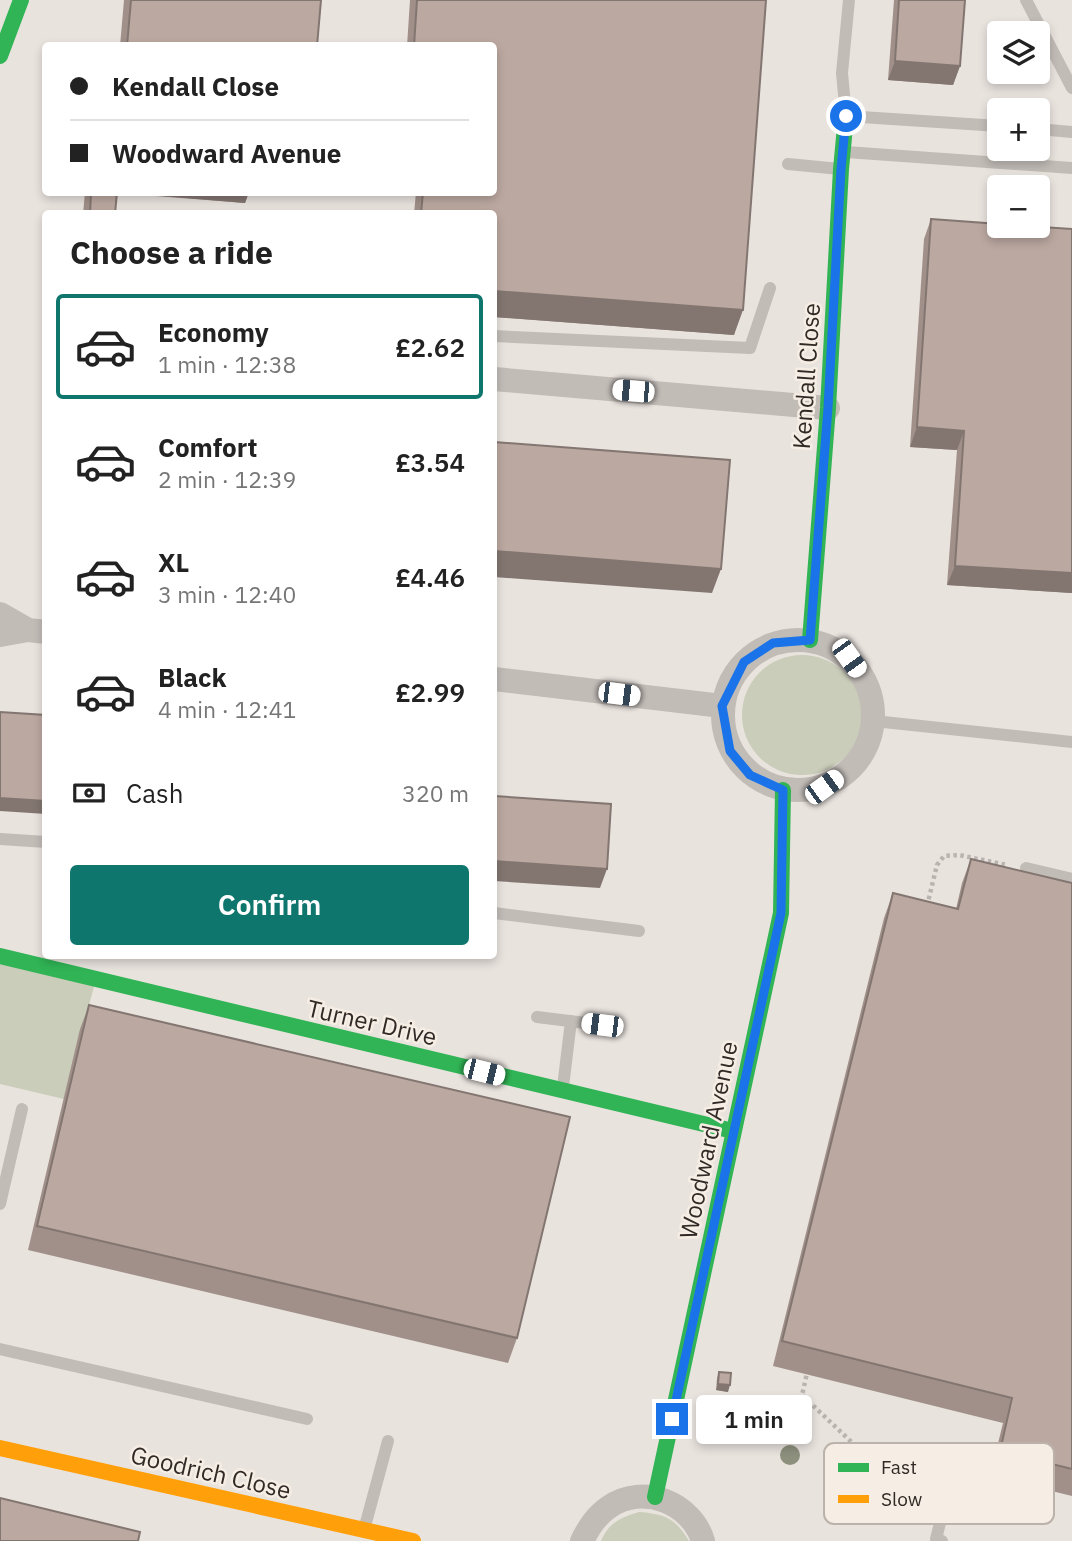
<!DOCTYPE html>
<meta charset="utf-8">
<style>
:root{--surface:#fff;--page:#f6f6f6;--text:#222;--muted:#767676;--line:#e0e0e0;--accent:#0f766e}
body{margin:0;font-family:"IBM Plex Sans",sans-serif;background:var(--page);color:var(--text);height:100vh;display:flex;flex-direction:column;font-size:26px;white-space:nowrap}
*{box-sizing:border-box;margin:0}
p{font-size:23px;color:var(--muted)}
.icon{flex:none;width:38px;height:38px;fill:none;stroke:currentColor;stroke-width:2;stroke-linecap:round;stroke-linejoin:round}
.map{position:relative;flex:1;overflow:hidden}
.sheet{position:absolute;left:42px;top:210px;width:455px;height:749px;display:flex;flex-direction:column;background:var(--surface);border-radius:7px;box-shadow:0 4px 10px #0003}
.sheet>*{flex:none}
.guide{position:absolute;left:42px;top:42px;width:455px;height:154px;border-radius:7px;box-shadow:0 4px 10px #0003;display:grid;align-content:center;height:154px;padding:0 28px;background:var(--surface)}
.buttons{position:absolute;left:987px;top:21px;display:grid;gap:14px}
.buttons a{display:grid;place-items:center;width:63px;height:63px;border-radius:7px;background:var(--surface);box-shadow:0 4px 10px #0003;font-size:35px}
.end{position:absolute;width:32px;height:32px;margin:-16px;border:9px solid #1a73e8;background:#fff;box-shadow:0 0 0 4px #fff}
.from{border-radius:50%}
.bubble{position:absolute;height:49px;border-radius:7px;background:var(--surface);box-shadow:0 4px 10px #0003;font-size:23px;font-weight:600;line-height:49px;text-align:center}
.car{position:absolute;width:21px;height:42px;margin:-21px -10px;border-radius:9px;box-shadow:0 0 5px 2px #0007;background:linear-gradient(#fff 24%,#345 0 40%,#fff 0 76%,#345 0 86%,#fff 0)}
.guide b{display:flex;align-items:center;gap:24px;height:66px;font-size:26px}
.guide b+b{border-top:2px solid var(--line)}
.guide i{width:18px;height:18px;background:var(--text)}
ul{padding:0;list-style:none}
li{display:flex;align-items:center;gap:21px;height:105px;margin:0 14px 10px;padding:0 14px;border:4px solid transparent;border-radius:7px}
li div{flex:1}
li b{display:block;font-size:26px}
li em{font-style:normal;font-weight:600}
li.on{border-color:var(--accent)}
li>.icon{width:63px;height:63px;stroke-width:1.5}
h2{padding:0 28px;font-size:32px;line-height:84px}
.pay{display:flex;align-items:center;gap:18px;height:77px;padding:0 28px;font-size:26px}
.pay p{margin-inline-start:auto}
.cta{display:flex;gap:14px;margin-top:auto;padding:14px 28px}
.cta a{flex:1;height:80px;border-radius:7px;background:var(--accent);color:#fff;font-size:28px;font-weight:600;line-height:80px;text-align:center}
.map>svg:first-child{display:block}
</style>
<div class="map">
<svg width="1072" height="1541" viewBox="0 0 1072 1541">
<rect width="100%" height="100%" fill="#e9e3de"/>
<path fill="#cacdb9" d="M742 715a60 60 0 1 1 120 0a60 60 0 1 1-120 0Z
M0 956 96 979 64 1099 0 1084Z
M639 1512C665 1514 675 1518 689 1541H601C608 1523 622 1517 639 1512Z"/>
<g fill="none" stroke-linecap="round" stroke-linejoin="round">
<path stroke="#bab4b0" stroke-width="4.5" stroke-dasharray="3.5 3.5" stroke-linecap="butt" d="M927 906 937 865 944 856 959 855 1007 865
M808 1369 802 1395 923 1510"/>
<path stroke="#c2bcb7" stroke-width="12" d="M849 0 842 73 846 116 999 126
M1026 0 1072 88
M1038 129 1072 132
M846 152 1072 168
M788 164 840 169
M494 336 750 348 770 288
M874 721 1072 742
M0 839 46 842
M1026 868 1072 879
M494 913 639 931
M537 1017 602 1025
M563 1087 571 1021
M0 1204 22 1109
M0 1349 307 1419
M364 1530 388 1441
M942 1541 936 1539 957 1455"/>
<path stroke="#c2bcb7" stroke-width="24" d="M494 379 828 408
M0 614 28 630
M0 635 28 630 46 632
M723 715a75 75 0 1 1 150 0a75 75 0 1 1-150 0Z
M494 679 722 706
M582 1541C589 1527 596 1516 609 1507 643 1483 692 1503 703 1541"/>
<path stroke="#30b455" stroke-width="16" d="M0 56 21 0
M810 640 828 408 841 169 846 116
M0 956 733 1131
M655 1497 781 913 783 790"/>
<path stroke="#ff9f0a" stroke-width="16" d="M0 1448 413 1541"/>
</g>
<circle fill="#8d907d" cx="790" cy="1455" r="10"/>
<path fill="#a1908a" d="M124 0H321L317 46H120Z
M410 0H766L734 335 494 317V214H414L416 192H494V46H407Z
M894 0H965L960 66 953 85 888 80Z
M85 192H249L245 203 117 193 115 214H83Z
M931 219 1072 593 947 585 957 450 910 447 924 239Z
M971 859 1072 883V1496L990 1476 1003 1423 773 1366 884 918 893 893 956 909 962 883Z
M89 1005 517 1338 508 1363 28 1250 80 1029Z
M719 1372 728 1392 716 1390 717 1378Z"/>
<path fill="#837671" d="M895 61 960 66 953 85 888 80Z
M114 192H249L245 203Z
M494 291 743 310 734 335 494 317Z
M917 427 964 431 957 450 910 447Z
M494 551 721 569 712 593 494 577Z
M955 566 1072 573V593L947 585Z
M0 798 46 801V814L0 811Z
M494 861 607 869 600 888 494 881Z
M718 1384 730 1385 728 1392 716 1390Z"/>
<path fill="#bba8a1" stroke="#837671" stroke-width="2" d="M131 0H321L317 46H127Z
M417 0H766L743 310 494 291V214H421L423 192H494V46H414Z
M899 0H965L960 66 895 61Z
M91 192H117L115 214H90Z
M931 219 999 224V226H1026L1072 229V573L955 566 964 431 917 427Z
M494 442 730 460 721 569 494 551Z
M0 712 46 715V801L0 798Z
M494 796 611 804 607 869 494 861Z
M971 859 1072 883V1469L1000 1451 1012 1398 782 1341 893 893 958 909Z
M89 1005 570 1117 517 1338 37 1226Z
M719 1372 731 1373 730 1385 718 1384Z
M0 1498 140 1532 138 1541H0Z"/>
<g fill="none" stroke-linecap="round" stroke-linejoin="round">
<path stroke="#1a73e8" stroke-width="9" d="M672 1419 781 913 783 790 750 775 730 751 722 706 744 662 773 643 810 640 828 408 841 169 846 116"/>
</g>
<g text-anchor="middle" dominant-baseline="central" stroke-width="5" stroke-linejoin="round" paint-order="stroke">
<g font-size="24" fill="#312926" stroke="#f6eee4">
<text transform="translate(806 376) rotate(-86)">Kendall Close</text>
<text transform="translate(372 1022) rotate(13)">Turner Drive</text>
<text transform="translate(708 1140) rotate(-78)">Woodward Avenue</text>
<text transform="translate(211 1472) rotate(13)">Goodrich Close</text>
</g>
</g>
<rect x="824" y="1443" width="230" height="81" rx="10" fill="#f6eee4" stroke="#bbb3ab" stroke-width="2"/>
<rect x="838" y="1463" width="31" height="9" fill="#30b455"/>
<rect x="838" y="1495" width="31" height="8" fill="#ff9f0a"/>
<g font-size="19" fill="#312926">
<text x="881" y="1474">Fast</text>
<text x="881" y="1506">Slow</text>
</g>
</svg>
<div class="buttons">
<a><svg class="icon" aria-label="layers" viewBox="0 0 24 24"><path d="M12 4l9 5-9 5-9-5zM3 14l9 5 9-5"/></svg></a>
<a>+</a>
<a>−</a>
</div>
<i class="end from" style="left:846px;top:116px"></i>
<i class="end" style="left:672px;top:1419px"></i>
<div class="bubble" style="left:696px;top:1395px;width:116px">1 min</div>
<i class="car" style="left:633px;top:391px;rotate:275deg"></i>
<i class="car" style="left:849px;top:658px;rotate:144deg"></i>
<i class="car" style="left:619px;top:694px;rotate:97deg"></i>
<i class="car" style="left:824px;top:787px;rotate:54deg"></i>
<i class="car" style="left:602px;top:1025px;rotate:277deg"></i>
<i class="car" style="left:484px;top:1072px;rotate:104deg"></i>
<div class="guide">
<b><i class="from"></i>Kendall Close</b>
<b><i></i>Woodward Avenue</b>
</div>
<section class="sheet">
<h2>Choose a ride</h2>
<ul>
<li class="on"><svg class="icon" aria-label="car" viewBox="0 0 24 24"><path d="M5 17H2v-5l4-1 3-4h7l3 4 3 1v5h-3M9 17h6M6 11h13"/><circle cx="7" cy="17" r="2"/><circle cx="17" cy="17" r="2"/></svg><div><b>Economy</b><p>1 min · 12:38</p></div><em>£2.62</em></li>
<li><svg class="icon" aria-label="car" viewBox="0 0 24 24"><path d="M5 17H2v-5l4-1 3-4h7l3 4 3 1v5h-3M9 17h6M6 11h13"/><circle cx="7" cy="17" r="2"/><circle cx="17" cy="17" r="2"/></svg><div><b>Comfort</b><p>2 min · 12:39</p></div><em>£3.54</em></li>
<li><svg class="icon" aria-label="car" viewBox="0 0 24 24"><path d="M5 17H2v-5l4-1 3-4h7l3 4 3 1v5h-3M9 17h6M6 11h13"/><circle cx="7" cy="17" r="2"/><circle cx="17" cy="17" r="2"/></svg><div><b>XL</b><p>3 min · 12:40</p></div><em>£4.46</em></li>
<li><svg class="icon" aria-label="car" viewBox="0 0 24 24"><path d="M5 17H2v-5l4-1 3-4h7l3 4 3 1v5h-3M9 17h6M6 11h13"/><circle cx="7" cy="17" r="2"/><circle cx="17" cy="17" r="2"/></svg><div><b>Black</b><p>4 min · 12:41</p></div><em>£2.99</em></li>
</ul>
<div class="pay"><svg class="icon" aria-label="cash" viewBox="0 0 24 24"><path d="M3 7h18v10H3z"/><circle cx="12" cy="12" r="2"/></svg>Cash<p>320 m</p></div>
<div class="cta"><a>Confirm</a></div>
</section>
</div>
